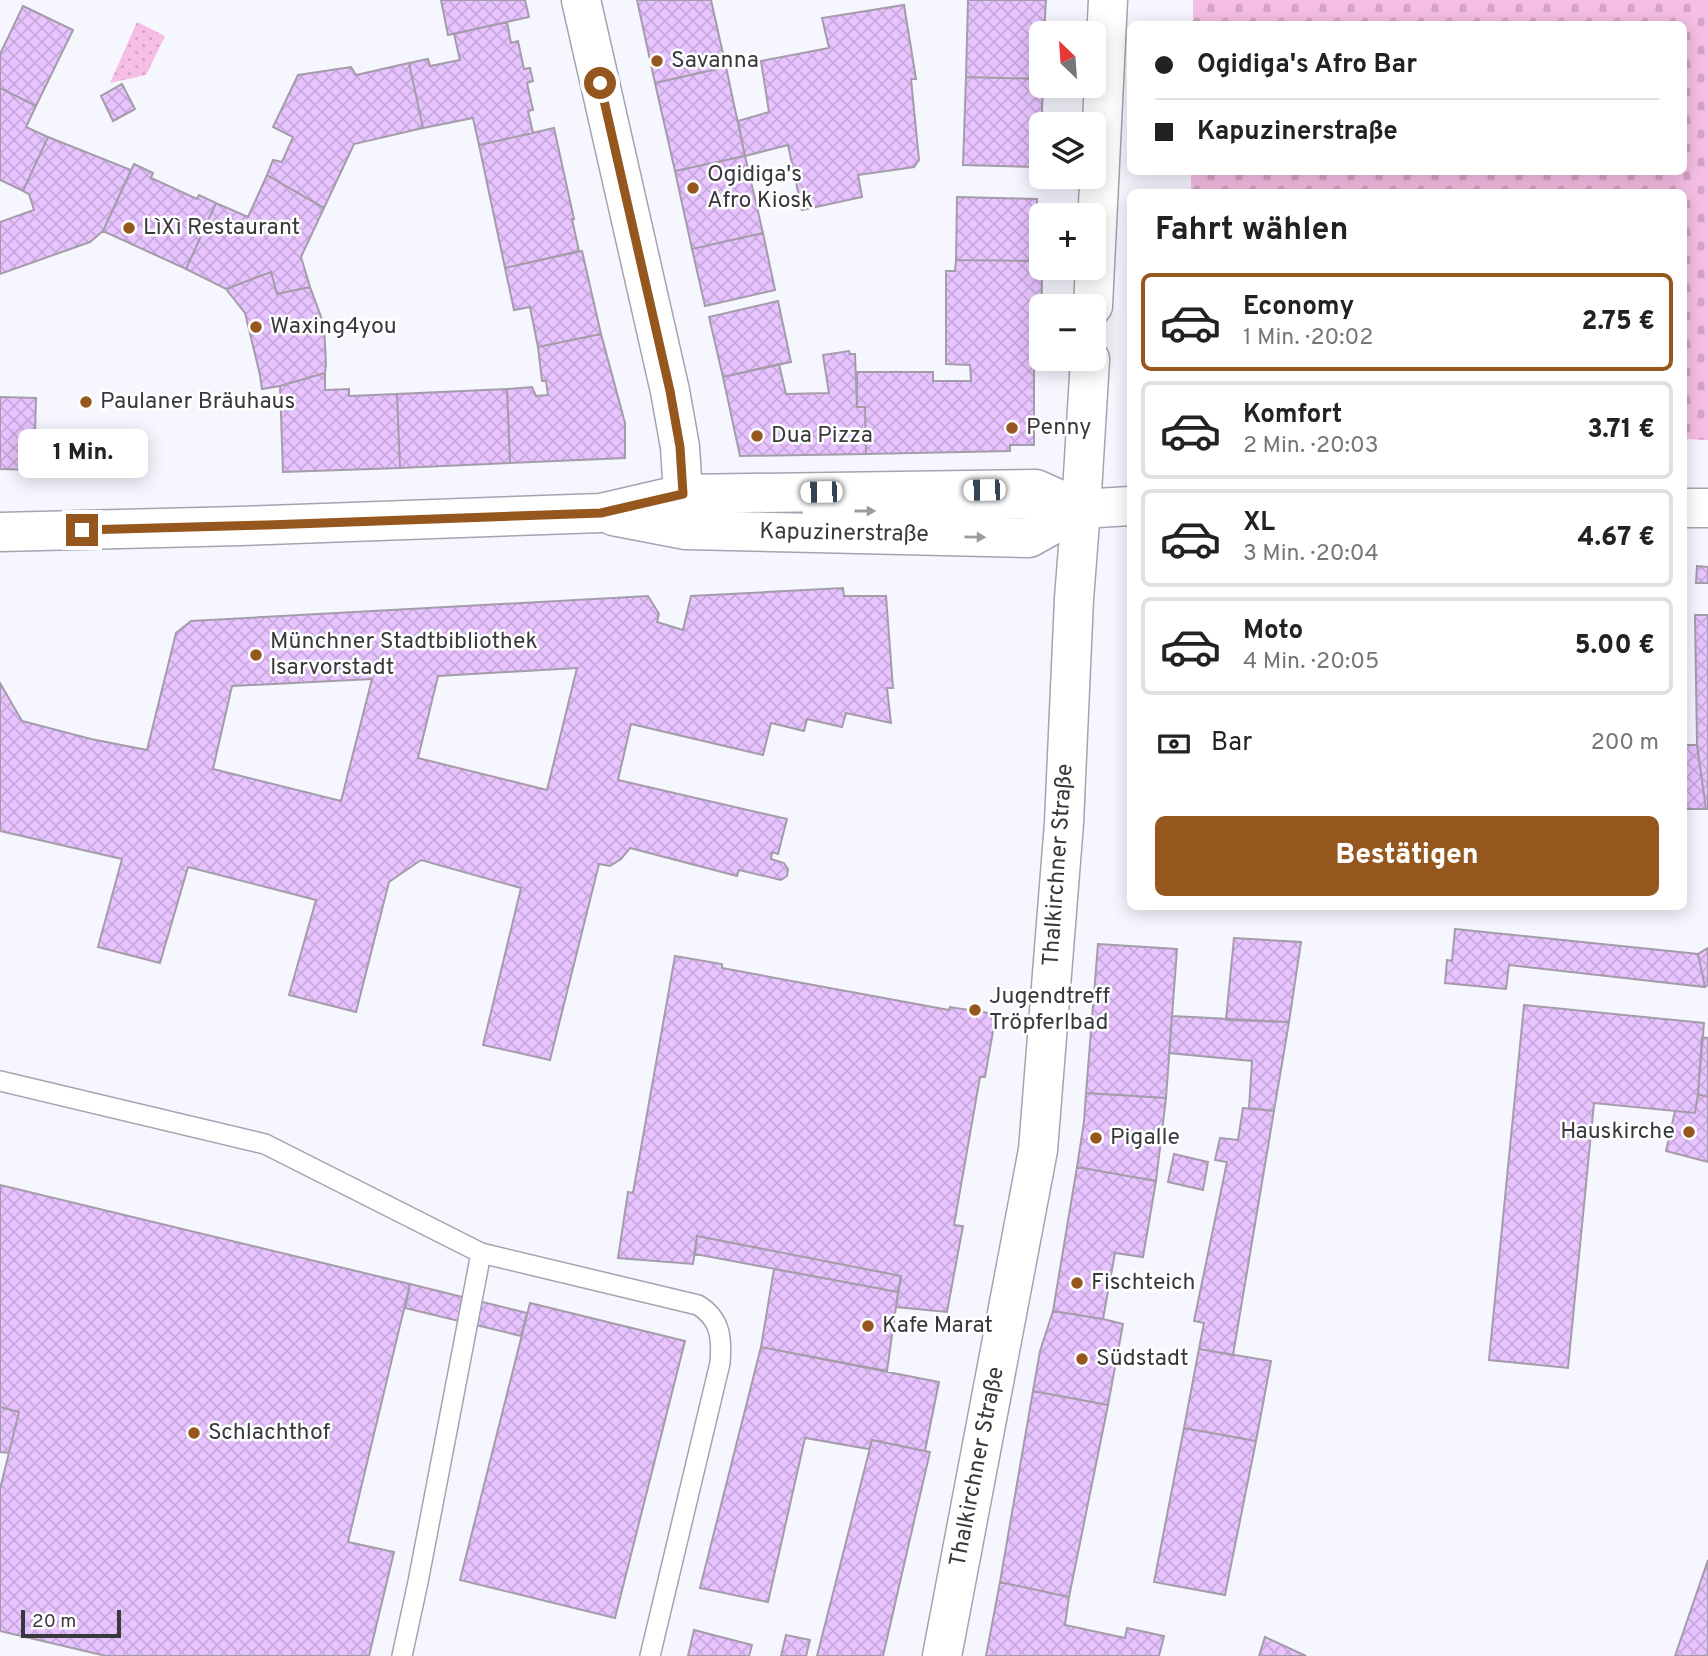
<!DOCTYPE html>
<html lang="de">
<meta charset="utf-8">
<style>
:root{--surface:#fff;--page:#f6f6f6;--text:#222;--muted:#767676;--line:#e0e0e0;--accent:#96571e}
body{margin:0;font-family:Overpass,sans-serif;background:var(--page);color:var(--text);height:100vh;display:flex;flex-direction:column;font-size:26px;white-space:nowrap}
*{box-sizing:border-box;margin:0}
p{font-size:23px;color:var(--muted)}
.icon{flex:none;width:38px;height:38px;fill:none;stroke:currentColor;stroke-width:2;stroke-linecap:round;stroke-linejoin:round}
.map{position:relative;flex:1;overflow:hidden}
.panel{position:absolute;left:1127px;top:189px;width:560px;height:721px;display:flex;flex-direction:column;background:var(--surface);border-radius:10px;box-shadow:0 4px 18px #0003}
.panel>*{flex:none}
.hud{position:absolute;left:1127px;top:21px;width:560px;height:154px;border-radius:10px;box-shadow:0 4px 18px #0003;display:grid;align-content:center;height:154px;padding:0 28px;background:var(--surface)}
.needle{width:46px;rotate:335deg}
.controls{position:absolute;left:1029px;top:21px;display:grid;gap:14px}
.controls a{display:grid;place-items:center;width:77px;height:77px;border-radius:10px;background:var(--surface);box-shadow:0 4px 18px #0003;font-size:35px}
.scale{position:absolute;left:21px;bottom:18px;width:100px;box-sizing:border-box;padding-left:7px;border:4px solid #38383d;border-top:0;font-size:19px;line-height:24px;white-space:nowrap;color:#38383d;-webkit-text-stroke:5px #fff;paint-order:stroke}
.end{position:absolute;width:32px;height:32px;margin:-16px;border:9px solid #96571e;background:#fff;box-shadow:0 0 0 4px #fff}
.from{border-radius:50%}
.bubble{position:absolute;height:49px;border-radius:10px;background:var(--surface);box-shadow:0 4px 18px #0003;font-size:23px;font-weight:800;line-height:49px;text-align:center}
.car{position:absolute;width:21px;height:42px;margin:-21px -10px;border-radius:9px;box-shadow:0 0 5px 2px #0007;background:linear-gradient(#fff 24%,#345 0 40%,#fff 0 76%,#345 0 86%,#fff 0)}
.hud b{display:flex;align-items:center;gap:24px;height:66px;font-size:26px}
.hud b+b{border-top:2px solid var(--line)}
.hud i{width:18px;height:18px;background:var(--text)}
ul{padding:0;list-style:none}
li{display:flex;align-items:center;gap:21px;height:98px;margin:0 14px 10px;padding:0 14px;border:4px solid var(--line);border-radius:10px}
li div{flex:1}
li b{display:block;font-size:26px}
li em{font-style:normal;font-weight:800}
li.on{border-color:var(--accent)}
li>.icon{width:63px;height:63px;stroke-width:1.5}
h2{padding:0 28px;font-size:32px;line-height:84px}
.pay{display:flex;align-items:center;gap:18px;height:77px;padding:0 28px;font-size:26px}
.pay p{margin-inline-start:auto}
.action{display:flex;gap:14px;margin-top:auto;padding:14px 28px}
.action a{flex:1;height:80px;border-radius:10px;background:var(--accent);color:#fff;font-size:28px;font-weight:800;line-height:80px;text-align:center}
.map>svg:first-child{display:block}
</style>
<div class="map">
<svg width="1708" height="1656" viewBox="0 0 1708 1656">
<defs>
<pattern id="grass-dots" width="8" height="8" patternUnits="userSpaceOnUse" patternTransform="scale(1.75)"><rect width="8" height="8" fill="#f6bee4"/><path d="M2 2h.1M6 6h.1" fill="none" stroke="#d4a4c4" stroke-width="1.8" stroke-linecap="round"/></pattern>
<pattern id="cemetery-stones" width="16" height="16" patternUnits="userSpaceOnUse" patternTransform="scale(1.75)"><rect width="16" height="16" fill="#f6bee4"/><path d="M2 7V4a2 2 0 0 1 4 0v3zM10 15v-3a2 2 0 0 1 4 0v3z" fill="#d4a4c4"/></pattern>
<pattern id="building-cross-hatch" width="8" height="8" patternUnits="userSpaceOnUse" patternTransform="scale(1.75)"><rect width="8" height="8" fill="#e7c3ff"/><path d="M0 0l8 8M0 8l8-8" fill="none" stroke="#c7a8db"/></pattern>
</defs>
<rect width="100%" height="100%" fill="#f6f6ff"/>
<path fill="url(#grass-dots)" d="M137 22 165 36 146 75 110 83Z"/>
<path fill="url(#cemetery-stones)" d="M1193 0H1708V440L1684 439V192H1191V172H1684V24H1193Z"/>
<path fill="url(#building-cross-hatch)" stroke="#a49ca9" stroke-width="2" fill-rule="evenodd" d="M441 0H525L529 17 448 35Z
M637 0H711L726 67 655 83Z
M968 0H1046L1044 33H1041V79L966 77Z
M904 5 916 79H911L919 160 914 167 858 175 862 197 802 210 788 145 745 156 738 121 769 112 761 61 829 48 822 18Z
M23 6 73 30 36 106 0 88V54Z
M507 22 511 43 518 41 524 69 530 68 533 81 527 83 533 110 528 111 533 133 479 145 473 118 423 128 409 63 428 59 430 66 460 60 454 34Z
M409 63 423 128 354 144 324 208 267 175 273 160 282 162 293 137 273 127 298 75 351 67 356 75Z
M726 67 745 156 675 171 655 83Z
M966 77 1041 79V86H1043L1040 167 963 165Z
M122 84 135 109 113 121 101 96Z
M0 88 36 106 26 127 48 137 23 191 0 180Z
M554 128 574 219H572L579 251 505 268 479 145Z
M48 137 131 170 103 231 90 242 0 274V222L34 210 29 194 23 191Z
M745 156 763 233 692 249 675 171Z
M134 164 153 173 151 178 197 199 199 195 216 203 186 269 103 231Z
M267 175 324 208 301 257 310 287 277 294 271 272 226 289 186 269 216 203 248 217Z
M957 197 1037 199 1036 261 956 260Z
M763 233 775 290 705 306 692 249Z
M582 251 601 334 538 347 530 307 514 310 505 268Z
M956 260 1036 261 1035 270H1042L1041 368H1034V445H1010V451L866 454 865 407H857V372H933V381H971L970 365 946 364V271H955Z
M271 272 277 294 310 287 324 325 326 364 325 373 280 386 262 389 260 375 245 313 226 289Z
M778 301 791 362 723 377 709 317Z
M601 334 625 423V458L510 463 507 389 532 387 536 396 548 395 546 381H542L538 347Z
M849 351 850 354H855L857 407H865L866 454 740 456 723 377 779 364 786 394 829 393 823 355Z
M325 373V390L349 389V396L397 394 400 468 283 472 280 386Z
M507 389 510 463 400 468 397 394Z
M0 397 36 398 34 470 0 469Z
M1697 566 1708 567V583H1696Z
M843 588 844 596H886L893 688H887L891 723 846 713 842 727 807 719 804 731 771 723 763 755 631 724 618 780 787 819 778 854 772 852 771 859 784 863 788 869 787 876 781 880 739 870 737 876 630 848 621 859 610 866 599 864 550 1060 483 1045 521 888 421 860 389 882 356 1012 289 995 316 900 188 867 160 963 98 947 122 859 0 831V683L22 721 91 739 147 750 176 633 191 621 648 596 659 614 657 622 683 630 691 596ZM577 668 547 790 418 758 438 676ZM372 679 341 801 213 769 232 686Z
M1695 615H1708V809H1706L1697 745Z
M1684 745H1697L1706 809H1684Z
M1455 929 1698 954 1705 987 1509 965 1506 989 1445 983 1447 960 1452 961Z
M1234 938 1301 942 1289 1022 1226 1020Z
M1098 944 1177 949 1166 1098 1086 1093Z
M1708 948V985L1705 987 1698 954Z
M675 956 722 964V968L949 1010 950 1007 996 1014 985 1077H980L954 1225 963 1226 947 1312 896 1307 901 1276 697 1236 693 1264 618 1258 628 1192 633 1193Z
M1524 1005 1704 1023 1698 1094 1695 1113 1594 1103 1568 1368 1489 1360Z
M1172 1016 1289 1022 1274 1111 1249 1108 1252 1061 1169 1053Z
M1702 1037 1708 1038V1097L1698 1094Z
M1086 1093 1166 1098 1156 1181 1077 1167 1084 1122Z
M1698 1094 1708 1097V1162L1666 1151 1675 1111 1695 1113Z
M1243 1108 1274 1111 1233 1355 1199 1349 1204 1323 1194 1321 1227 1162 1215 1160 1220 1138 1238 1140Z
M1174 1154 1208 1162 1203 1190 1168 1182Z
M1077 1167 1156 1181 1143 1257 1115 1253 1103 1319 1053 1311Z
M0 1185 410 1284 348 1542 394 1552 369 1656H106L0 1631V1489L19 1412 0 1407Z
M697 1236 901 1276 898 1292 695 1254Z
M774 1269 898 1292 887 1371 761 1347Z
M410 1284 527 1313 521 1336 405 1308Z
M530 1303 685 1341 615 1618 460 1580Z
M1053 1311 1103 1319 1123 1324 1108 1405 1033 1391 1040 1351Z
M761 1347 939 1382 925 1451 872 1440 869 1449 805 1438 768 1602 700 1588Z
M1199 1349 1271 1361 1256 1441 1184 1428Z
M1033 1391 1108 1405 1069 1597 1000 1582Z
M0 1407 19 1412 9 1453 0 1452Z
M1184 1428 1256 1441 1225 1595 1154 1582Z
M872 1440 930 1452 883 1656H817Z
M1708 1560V1656H1675Z
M1000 1582 1069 1597 1065 1625 1125 1638 1127 1628 1164 1636 1159 1656H986Z
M694 1630 752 1645 749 1656H688Z
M786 1635 810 1640 806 1656H781Z
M1265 1637 1306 1656H1259Z"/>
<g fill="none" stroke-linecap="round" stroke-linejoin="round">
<defs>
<path id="service" d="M812 511 1059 509
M0 1081 265 1144 481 1253 698 1305C721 1319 722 1339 720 1363L650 1656
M402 1656 418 1582 481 1253"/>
<path id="minor" d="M581 0 670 391 680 447 683 494
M1093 306 1108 0
M1081 509 1090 359"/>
<path id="tertiary" d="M942 1656 1038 1150 1064 823 1074 599 1081 509"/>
<path id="secondary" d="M1684 508H1708
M613 516 686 530 1029 538 1081 509 1130 506
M0 532 240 526 601 513 683 494 1036 489 1081 509"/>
</defs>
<use href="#service" stroke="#a4a4b1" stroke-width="22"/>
<use href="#minor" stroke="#a4a4b1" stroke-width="41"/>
<use href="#tertiary" stroke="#a4a4b1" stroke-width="41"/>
<use href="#secondary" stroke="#a4a4b1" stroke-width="41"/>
<use href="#service" stroke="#fff" stroke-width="19"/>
<use href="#minor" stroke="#fff" stroke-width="38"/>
<use href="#tertiary" stroke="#fff" stroke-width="38"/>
<use href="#secondary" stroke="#fff" stroke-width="38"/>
</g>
<defs><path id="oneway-solid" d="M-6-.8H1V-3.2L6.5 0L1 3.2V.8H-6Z" transform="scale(1.75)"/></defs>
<g fill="#9c9c9e">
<use href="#oneway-solid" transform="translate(865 511)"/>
<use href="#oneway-solid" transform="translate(975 537) rotate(1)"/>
</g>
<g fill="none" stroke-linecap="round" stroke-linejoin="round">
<path stroke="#96571e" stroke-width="9" d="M82 530 267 525 601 513 683 494 680 447 670 391 600 83"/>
</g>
<g fill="#96571e" stroke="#fff" stroke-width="2.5">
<circle cx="657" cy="61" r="7"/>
<circle cx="693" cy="188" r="7"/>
<circle cx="129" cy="228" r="7"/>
<circle cx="256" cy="327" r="7"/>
<circle cx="86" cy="402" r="7"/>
<circle cx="1012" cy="428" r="7"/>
<circle cx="757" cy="436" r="7"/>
<circle cx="256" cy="655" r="7"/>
<circle cx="975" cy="1010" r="7"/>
<circle cx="1689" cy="1132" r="7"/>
<circle cx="1096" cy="1138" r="7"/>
<circle cx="1077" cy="1283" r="7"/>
<circle cx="868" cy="1326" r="7"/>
<circle cx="1082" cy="1359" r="7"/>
<circle cx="194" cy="1433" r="7"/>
</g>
<g text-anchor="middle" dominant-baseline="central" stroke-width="5" stroke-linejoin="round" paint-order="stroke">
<g font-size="23" fill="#38383d" stroke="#fff" text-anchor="start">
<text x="671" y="61">Savanna</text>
<text x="707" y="175">Ogidiga's<tspan x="707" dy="26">Afro Kiosk</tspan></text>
<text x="143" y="228">LìXì Restaurant</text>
<text x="270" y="327">Waxing4you</text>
<text x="100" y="402">Paulaner Bräuhaus</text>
<text x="1026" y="428">Penny</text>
<text x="771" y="436">Dua Pizza</text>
<text x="270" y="642">Münchner Stadtbibliothek<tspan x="270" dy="26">Isarvorstadt</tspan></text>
<text x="989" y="997">Jugendtreff<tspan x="989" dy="26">Tröpferlbad</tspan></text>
<text x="1675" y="1132" text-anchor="end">Hauskirche</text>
<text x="1110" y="1138">Pigalle</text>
<text x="1091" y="1283">Fischteich</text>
<text x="882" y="1326">Kafe Marat</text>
<text x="1096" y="1359">Südstadt</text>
<text x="208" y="1433">Schlachthof</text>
</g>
<g font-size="23" fill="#38383d" stroke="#fff">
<text transform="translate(844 534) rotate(1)">Kapuzinerstraße</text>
<text transform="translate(1059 865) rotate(-86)">Thalkirchner Straße</text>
<text transform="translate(978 1467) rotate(-79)">Thalkirchner Straße</text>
</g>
</g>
</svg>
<div class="controls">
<a><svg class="needle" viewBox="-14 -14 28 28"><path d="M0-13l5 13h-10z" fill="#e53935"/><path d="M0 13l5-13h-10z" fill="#767676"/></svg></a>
<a><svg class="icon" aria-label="layers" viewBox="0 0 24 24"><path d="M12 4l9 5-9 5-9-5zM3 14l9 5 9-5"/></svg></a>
<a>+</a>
<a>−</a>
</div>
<div class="scale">20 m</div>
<i class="end from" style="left:600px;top:83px"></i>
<i class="end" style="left:82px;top:530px"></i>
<div class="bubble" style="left:18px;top:429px;width:130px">1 Min.</div>
<i class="car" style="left:984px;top:490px;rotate:269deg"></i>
<i class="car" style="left:821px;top:492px;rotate:269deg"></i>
<div class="hud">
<b><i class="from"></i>Ogidiga's Afro Bar</b>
<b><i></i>Kapuzinerstraße</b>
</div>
<section class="panel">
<h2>Fahrt wählen</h2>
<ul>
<li class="on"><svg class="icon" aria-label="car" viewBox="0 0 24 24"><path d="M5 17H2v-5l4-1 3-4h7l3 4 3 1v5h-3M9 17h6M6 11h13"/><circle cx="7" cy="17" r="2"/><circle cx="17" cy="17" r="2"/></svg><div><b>Economy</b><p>1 Min. · 20:02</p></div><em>2.75 €</em></li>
<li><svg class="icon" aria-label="car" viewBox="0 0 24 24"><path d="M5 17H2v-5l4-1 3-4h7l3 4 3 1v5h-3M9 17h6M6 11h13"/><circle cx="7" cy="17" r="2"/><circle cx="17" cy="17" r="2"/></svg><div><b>Komfort</b><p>2 Min. · 20:03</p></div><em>3.71 €</em></li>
<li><svg class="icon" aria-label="car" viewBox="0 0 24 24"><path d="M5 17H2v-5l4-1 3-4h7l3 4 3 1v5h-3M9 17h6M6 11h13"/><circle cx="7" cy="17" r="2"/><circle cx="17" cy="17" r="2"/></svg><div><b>XL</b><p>3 Min. · 20:04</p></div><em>4.67 €</em></li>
<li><svg class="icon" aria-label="car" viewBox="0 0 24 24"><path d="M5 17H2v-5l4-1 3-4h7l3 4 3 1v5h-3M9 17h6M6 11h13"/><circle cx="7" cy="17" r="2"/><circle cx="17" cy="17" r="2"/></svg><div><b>Moto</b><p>4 Min. · 20:05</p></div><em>5.00 €</em></li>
</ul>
<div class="pay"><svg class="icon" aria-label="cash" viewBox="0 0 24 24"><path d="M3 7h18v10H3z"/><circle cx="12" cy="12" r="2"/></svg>Bar<p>200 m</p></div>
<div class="action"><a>Bestätigen</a></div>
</section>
</div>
